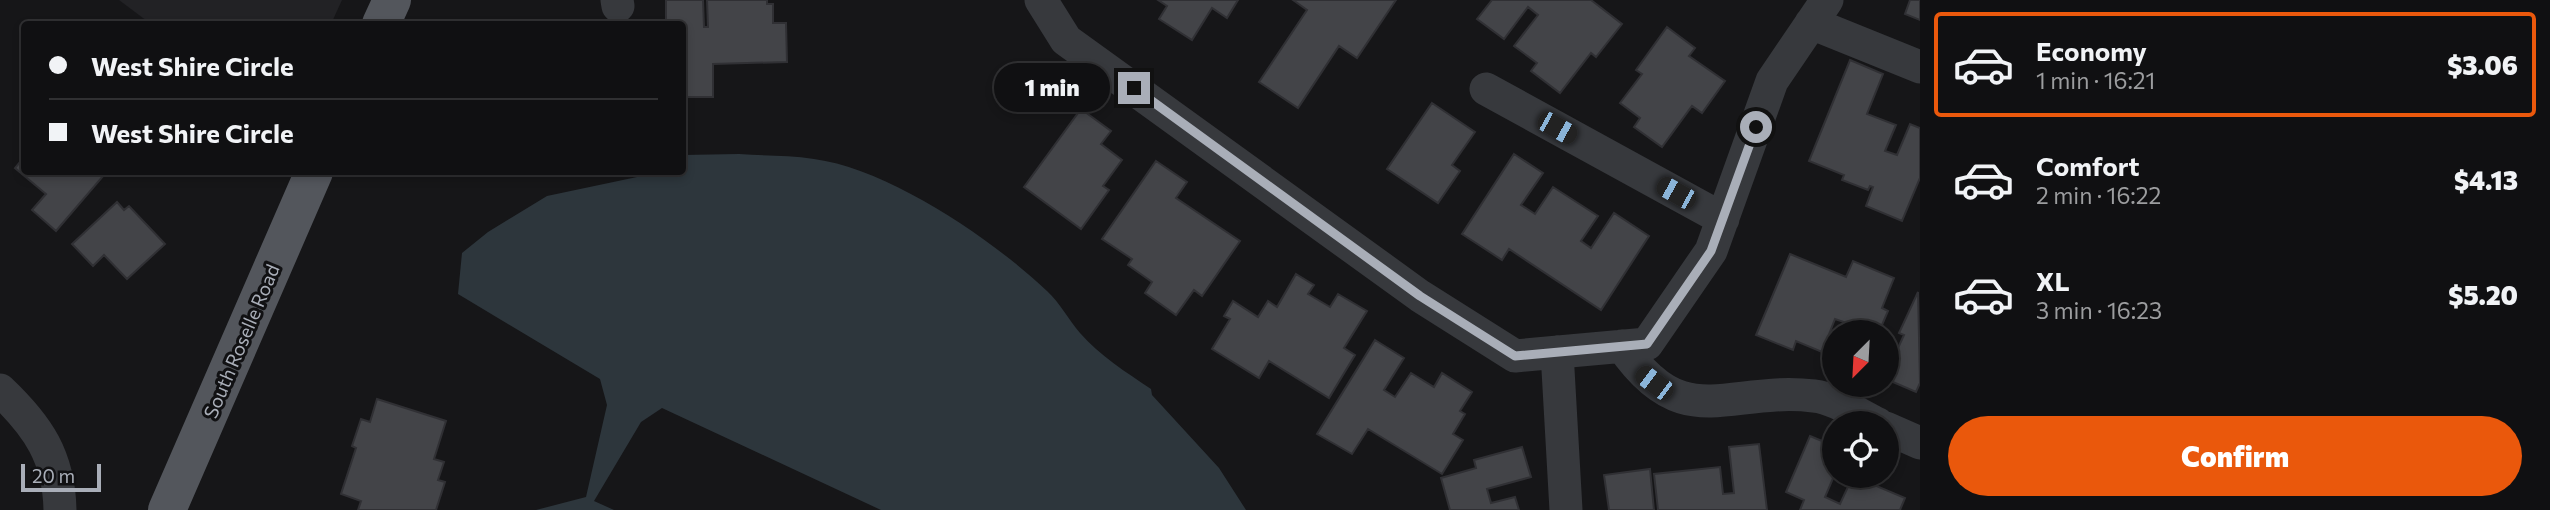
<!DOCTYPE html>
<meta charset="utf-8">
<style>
:root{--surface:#101012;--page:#1e1e20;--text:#f1f3f6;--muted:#9c9d9f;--line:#303032;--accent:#ea580c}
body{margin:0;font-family:Commissioner,sans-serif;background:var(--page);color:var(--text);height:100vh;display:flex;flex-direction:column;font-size:26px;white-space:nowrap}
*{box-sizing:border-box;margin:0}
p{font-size:23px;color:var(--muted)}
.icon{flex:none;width:38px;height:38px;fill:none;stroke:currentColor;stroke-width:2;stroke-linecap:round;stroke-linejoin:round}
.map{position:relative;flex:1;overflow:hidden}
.side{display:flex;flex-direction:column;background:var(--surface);width:630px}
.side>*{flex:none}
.hud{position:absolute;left:21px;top:21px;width:665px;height:154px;border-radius:7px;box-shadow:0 4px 10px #0003,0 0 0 2px var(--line);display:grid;align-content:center;height:154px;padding:0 28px;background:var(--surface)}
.needle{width:46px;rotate:204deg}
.controls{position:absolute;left:1822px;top:320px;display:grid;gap:14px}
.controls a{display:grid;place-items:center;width:77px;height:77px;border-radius:50%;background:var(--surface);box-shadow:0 4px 10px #0003,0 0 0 2px var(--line);font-size:35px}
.scale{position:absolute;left:21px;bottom:18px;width:80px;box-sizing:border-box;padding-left:7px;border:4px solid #a9aeb8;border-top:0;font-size:19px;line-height:24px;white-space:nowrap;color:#a9aeb8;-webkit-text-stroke:5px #111113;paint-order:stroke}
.end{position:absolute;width:32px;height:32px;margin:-16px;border:9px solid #a9aeb8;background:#111;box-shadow:0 0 0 4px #111}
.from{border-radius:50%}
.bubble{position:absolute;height:49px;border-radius:24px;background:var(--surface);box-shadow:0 4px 10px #0003,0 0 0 2px var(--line);font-size:23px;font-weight:800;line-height:49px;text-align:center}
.car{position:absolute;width:21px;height:42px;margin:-21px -10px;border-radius:9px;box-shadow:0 0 5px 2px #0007;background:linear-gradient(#222 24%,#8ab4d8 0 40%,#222 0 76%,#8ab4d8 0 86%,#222 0)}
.hud b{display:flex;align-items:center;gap:24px;height:66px;font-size:26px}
.hud b+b{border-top:2px solid var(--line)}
.hud i{width:18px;height:18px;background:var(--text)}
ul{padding:12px 0 0;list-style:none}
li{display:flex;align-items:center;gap:21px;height:105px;margin:0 14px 10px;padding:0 14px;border:4px solid transparent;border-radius:7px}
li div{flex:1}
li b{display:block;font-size:26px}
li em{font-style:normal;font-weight:800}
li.current{border-color:var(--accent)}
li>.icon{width:63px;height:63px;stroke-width:1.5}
.cta{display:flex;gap:14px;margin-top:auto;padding:14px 28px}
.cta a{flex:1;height:80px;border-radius:42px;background:var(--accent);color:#fff;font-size:28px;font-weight:800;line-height:80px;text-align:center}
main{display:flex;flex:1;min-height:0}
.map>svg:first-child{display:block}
</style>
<main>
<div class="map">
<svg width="1920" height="510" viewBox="0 0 1920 510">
<rect width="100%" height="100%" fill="#161618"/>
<path fill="#222225" d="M119 0H342L331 24H151Z"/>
<path fill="#2d363c" d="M739 154C764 156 789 155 814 159 889 169 992 239 1047 291 1060 303 1069 320 1080 333 1100 356 1126 372 1151 389L1152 395 1219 468 1246 510H881L662 408 641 422 594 501 614 510H536L586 497 607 405 600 379 458 294 462 253 488 232 547 196 637 177 647 172H682L683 155Z"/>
<path fill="#434448" stroke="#303034" stroke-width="2" d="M666 0H703L704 27H708L707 0H767V4H773V23H786L787 62 713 64V97H682V24H666Z
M1158 0H1238L1227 18 1212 8 1192 40 1159 19 1167 6Z
M1396 0 1357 58 1339 46 1298 108 1259 82 1307 10 1293 0Z
M1492 0H1591L1622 24 1596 57 1591 53 1560 93 1531 71 1537 63 1514 46 1538 15 1528 7 1504 39 1477 19Z
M1910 0H1920V20L1905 14Z
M1667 27 1695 48 1689 56 1725 81 1702 113 1692 106 1662 147 1634 127 1640 118 1620 103 1642 74 1636 70Z
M1850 60 1883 74 1867 114 1896 125 1885 151 1897 155 1910 124 1920 128V178L1902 221 1866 206 1873 187 1870 186 1868 190 1842 180 1844 175 1809 161Z
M1432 103 1475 132 1452 165 1460 171 1438 203 1387 169Z
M1081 109 1111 131 1101 144 1122 160 1103 186 1109 190 1081 229 1024 187Z
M1514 154 1543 173 1521 205 1535 214 1553 187 1598 216 1581 241 1591 248 1614 213 1649 236 1601 310 1509 249 1502 260 1462 234Z
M24 157V172H99L104 175 56 231 32 210 46 194 15 168Z
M1156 161 1187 182 1176 198 1240 241 1202 296 1194 290 1176 315 1145 293 1152 282 1128 265 1132 259 1102 239Z
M117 202 124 210 129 206 165 244 127 279 104 255 93 266 72 244Z
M1790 254 1846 277 1853 261 1894 278 1882 308 1888 311 1879 332H1839L1844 322 1835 319 1822 352 1796 341 1793 350 1756 335Z
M1296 274 1314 285 1308 294 1330 307 1338 294 1367 311 1344 348 1355 355 1329 398 1269 361 1259 378 1212 349 1230 319 1224 316 1233 301 1258 317 1268 301 1277 307Z
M1918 292 1920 383 1916 392 1886 379V374L1904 335 1899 333Z
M1375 340 1404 358 1384 390 1395 397 1411 373 1434 387 1442 373 1472 392 1460 411 1465 414 1453 434 1463 440 1442 474 1368 429 1352 454 1317 434Z
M377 399 446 421 434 459 444 462 438 480 445 482 436 510H358L361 501 341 494 356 448 352 446 361 419 370 422Z
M1810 436 1834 446V476L1825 497 1840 504 1853 476 1905 498 1900 510H1800L1804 500 1786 492Z
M1759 444 1767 510H1658L1654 474 1720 467 1723 494 1734 493 1729 447Z
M1522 447 1531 477 1487 489 1491 503 1515 497 1519 510H1450L1441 478 1476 468 1474 460Z
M1650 469 1654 510H1609L1604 475Z"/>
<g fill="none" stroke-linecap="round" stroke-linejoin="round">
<path stroke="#37393d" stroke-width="33" d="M617 0 618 6
M1041 0 1066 40 1420 296 1515 356 1647 344 1711 251 1772 81 1827 0
M1811 23 1920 67
M1486 89 1723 219
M1622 346C1684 436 1727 386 1814 396 1835 398 1859 415 1878 424
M1557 352 1566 510
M0 390C38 426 59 457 60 510
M1886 428 1920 443"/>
<path stroke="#53565c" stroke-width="38" d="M381 24 392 0
M167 510 314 172"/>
</g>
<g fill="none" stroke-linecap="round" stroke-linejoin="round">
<path stroke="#a9aeb8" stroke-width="9" d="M1134 88 1420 296 1515 356 1647 344 1711 251 1756 127"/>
</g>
<g text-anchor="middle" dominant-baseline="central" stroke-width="6" stroke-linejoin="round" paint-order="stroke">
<g font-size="19" fill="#a9aeb8" stroke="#111113">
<text transform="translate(241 341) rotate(-67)">South Roselle Road</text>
</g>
</g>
</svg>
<div class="controls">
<a><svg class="needle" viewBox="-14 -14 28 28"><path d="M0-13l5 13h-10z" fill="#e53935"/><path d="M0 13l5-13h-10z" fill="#9c9d9f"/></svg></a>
<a><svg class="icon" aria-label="locate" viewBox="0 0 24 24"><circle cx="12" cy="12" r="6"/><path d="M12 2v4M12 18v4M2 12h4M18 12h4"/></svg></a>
</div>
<div class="scale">20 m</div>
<i class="end from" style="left:1756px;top:127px"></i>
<i class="end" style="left:1134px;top:88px"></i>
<div class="bubble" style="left:994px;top:63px;width:116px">1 min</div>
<i class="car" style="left:1557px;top:128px;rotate:119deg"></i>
<i class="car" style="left:1676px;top:193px;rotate:299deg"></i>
<i class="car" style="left:1654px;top:383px;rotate:307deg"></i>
<div class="hud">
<b><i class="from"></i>West Shire Circle</b>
<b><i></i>West Shire Circle</b>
</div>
</div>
<section class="side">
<ul>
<li class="current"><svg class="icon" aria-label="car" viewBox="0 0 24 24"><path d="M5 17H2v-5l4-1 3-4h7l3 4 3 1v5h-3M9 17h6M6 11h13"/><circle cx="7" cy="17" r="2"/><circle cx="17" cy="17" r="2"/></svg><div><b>Economy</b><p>1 min · 16:21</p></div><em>$3.06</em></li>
<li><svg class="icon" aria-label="car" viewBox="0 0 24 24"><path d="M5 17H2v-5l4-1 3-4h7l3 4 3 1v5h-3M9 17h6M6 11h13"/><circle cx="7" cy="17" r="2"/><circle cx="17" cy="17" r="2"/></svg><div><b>Comfort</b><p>2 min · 16:22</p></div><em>$4.13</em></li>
<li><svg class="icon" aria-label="car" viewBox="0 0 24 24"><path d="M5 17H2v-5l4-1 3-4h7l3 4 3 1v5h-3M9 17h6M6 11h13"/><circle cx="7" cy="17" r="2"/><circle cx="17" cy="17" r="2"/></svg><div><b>XL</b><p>3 min · 16:23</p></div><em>$5.20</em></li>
</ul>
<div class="cta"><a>Confirm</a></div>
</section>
</main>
